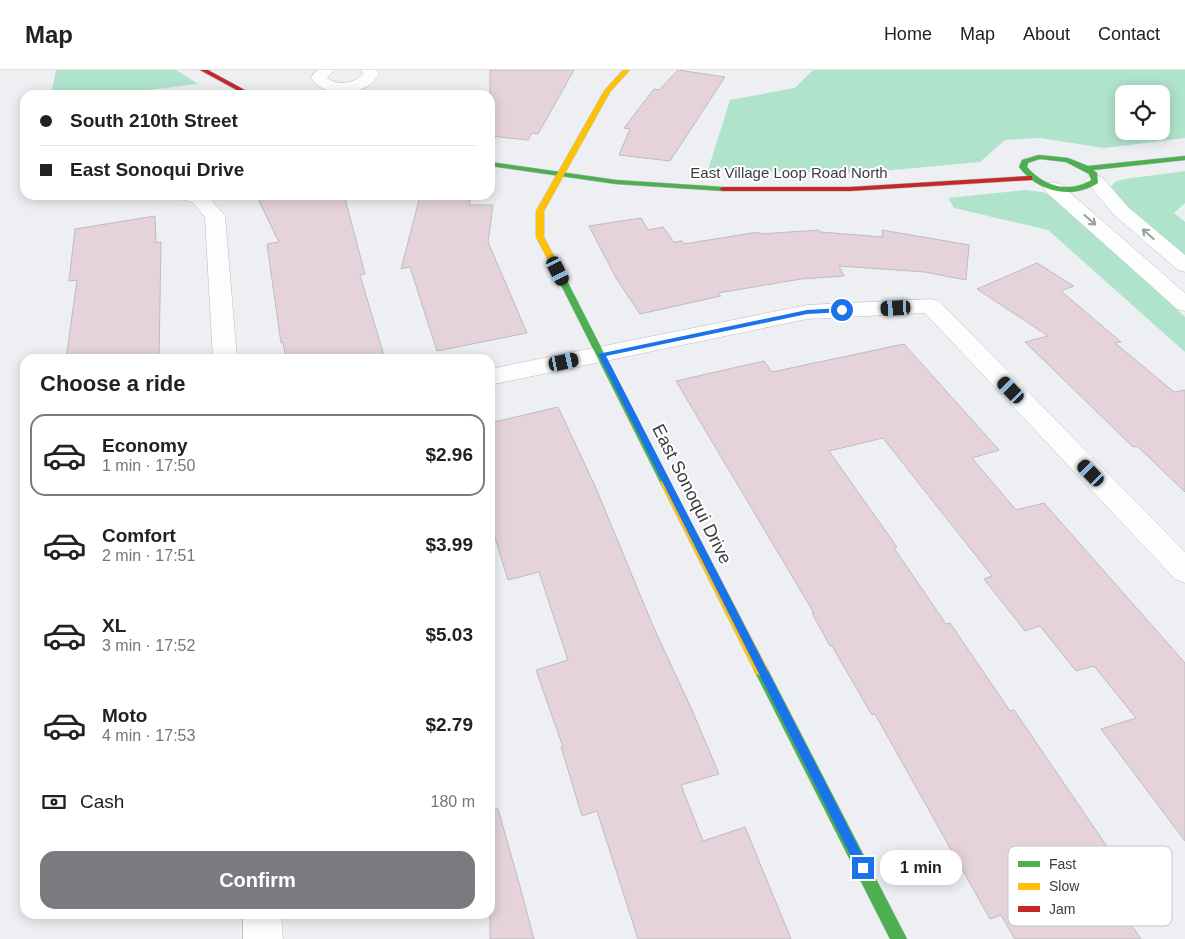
<!DOCTYPE html>
<meta charset="utf-8">
<style>
:root{--surface:#fff;--page:#f6f6f6;--text:#222;--muted:#767676;--line:#e0e0e0;--accent:#7a7b7e}
body{margin:0;font-family:Arial,sans-serif;background:var(--page);color:var(--text);height:100vh;display:flex;flex-direction:column;font-size:19px;white-space:nowrap}
*{box-sizing:border-box;margin:0}
p{font-size:16px;color:var(--muted)}
.icon{flex:none;width:28px;height:28px;fill:none;stroke:currentColor;stroke-width:2;stroke-linecap:round;stroke-linejoin:round}
.map{position:relative;flex:1;overflow:hidden}
.details{position:absolute;left:20px;top:284px;width:475px;height:565px;display:flex;flex-direction:column;background:var(--surface);border-radius:15px;box-shadow:0 2px 12px #0003}
.details>*{flex:none}
.hud{position:absolute;left:20px;top:20px;width:475px;height:110px;border-radius:15px;box-shadow:0 2px 12px #0003;display:grid;align-content:center;height:110px;padding:0 20px;background:var(--surface)}
.controls{position:absolute;left:1115px;top:15px;display:grid;gap:10px}
.controls a{display:grid;place-items:center;width:55px;height:55px;border-radius:10px;background:var(--surface);box-shadow:0 2px 12px #0003;font-size:25px}
.end{position:absolute;width:22px;height:22px;margin:-11px;border:6px solid #1a73e8;background:#fff;box-shadow:0 0 0 2px #fff}
.from{border-radius:50%}
.bubble{position:absolute;height:35px;border-radius:15px;background:var(--surface);box-shadow:0 2px 12px #0003;font-size:16px;font-weight:600;line-height:35px;text-align:center}
.car{position:absolute;width:15px;height:30px;margin:-15px -8px;border-radius:6px;box-shadow:0 0 4px 1px #0007;background:linear-gradient(#222 24%,#8ab4d8 0 40%,#222 0 76%,#8ab4d8 0 86%,#222 0)}
.hud b{display:flex;align-items:center;gap:18px;height:48px;font-size:19px}
.hud b+b{border-top:1px solid var(--line)}
.hud i{width:12px;height:12px;background:var(--text)}
ul{padding:0;list-style:none}
li{display:flex;align-items:center;gap:15px;height:82px;margin:0 10px 8px;padding:0 10px;border:2px solid transparent;border-radius:15px}
li div{flex:1}
li b{display:block;font-size:19px}
li em{font-style:normal;font-weight:600}
li.current{border-color:var(--accent)}
li>.icon{width:45px;height:45px;stroke-width:1.5}
h2{padding:0 20px;font-size:22px;line-height:60px}
.pay{display:flex;align-items:center;gap:12px;height:55px;padding:0 20px;font-size:19px}
.pay p{margin-inline-start:auto}
.button{display:flex;gap:10px;margin-top:auto;padding:10px 20px}
.button a{flex:1;height:58px;border-radius:15px;background:var(--accent);color:#fff;font-size:20px;font-weight:600;line-height:58px;text-align:center}
header{display:flex;align-items:center;gap:30px;box-sizing:border-box;height:70px;padding:0 25px;background:var(--surface);border-bottom:1px solid var(--line)}
header strong{font-size:24px}
nav{display:flex;gap:28px;margin-inline-start:auto;font-size:18px}
.map>svg:first-child{display:block}
</style>
<header>
<strong>Map</strong>
<nav><a>Home</a><a>Map</a><a>About</a><a>Contact</a></nav>
</header>
<div class="map">
<svg width="1185" height="869" viewBox="0 0 1185 869">
<rect width="100%" height="100%" fill="#edeff2"/>
<path fill="#b0e3cc" fill-rule="evenodd" d="M56 0H176L198 14 107 25H51Z
M813 0H1185V68L1104 78 1040 68 1005 70 980 92 860 103 708 100 730 30 795 18ZM1124 24H1161V61H1124Z
M1185 101V133L1174 143 1185 152V186L1115 126 1110 118 1115 112 1125 109Z
M1025 120 1043 122 1058 129 1185 247V282L1048 160 954 138 948 128Z"/>
<path fill="#e5d2da" stroke="#bdbcbe" d="M490 0H574L538 64 532 63 528 70 490 66Z
M678 0 725 7 670 91 619 85 630 59 624 58 654 19 659 20Z
M256 125H344L365 204 360 205 385 289H286L283 272 281 273 267 174 279 172Z
M420 126 471 127 469 135H493L488 172 527 263 437 281 410 197 401 199Z
M155 146 156 173 161 172 159 289H66L77 210 69 211 75 159Z
M641 148 648 160 663 157 674 172 682 171 684 174 758 162 760 164 819 160 820 162 883 167 882 160 969 175 966 210 925 202 839 196 844 206 801 209 718 223 721 226 640 244 616 208 589 156Z
M1037 193 1074 216 1061 221 1121 272 1115 273 1174 322 1185 320V422L1137 376 1133 377 1025 272 1048 266 977 219Z
M904 274 999 380 972 388 1016 440 1044 433 1185 593V771L1101 659 1136 648 1094 596 1076 601 1040 556 1025 561 984 509 992 506 883 368 829 381 897 477 894 478 946 554 950 553 1010 641 1014 640 1123 800 1100 809 1141 869H1015L1001 845 990 849 875 644 872 645 832 576H830L812 543H814L676 311 764 291 772 302Z
M558 337 595 416 653 556 692 640 719 704 681 715 703 771 745 757 791 869H638L597 741 582 746 561 677H563L536 600 568 590 539 502 508 510 490 451V353Z
M498 739 519 813 534 869H490V740Z"/>
<g fill="none" stroke-linecap="round" stroke-linejoin="round">
<defs>
<path id="street" d="M317 0H334L327 8C339 16 354 14 363 4L361 0H377L379 4C376 8 373 13 368 16 353 25 319 26 311 7Z
M1095 105 1102 107 1128 137 1185 185V202L1178 200 1114 145 1086 111 1088 107Z
M1053 112 1060 114 1185 223V241L1177 239 1046 122 1044 118 1046 114Z
M178 125H207L225 146 237 289H213L205 147 192 132 180 129Z
M931 229 939 231 1185 482V513L1175 509 925 243 807 249 490 315V299L807 235Z
M243 844H281L283 869H243Z"/>
<path id="fast" d="M1039 85 1068 88 1088 96 1185 86V90L1093 100 1097 103 1098 113C1071 130 1038 122 1019 97L1022 90ZM1040 89 1066 92 1089 104 1091 110C1069 124 1043 116 1027 97L1028 93Z
M490 92 616 110 723 117 727 119 723 121 616 114 490 96Z
M561 204 565 207 670 412 669 415H661L660 412 557 207Z
M761 594 766 596 907 869H890L756 604 754 600 756 596Z"/>
<path id="slow" d="M623 0H630L610 22 544 141V167L565 207 561 210 558 209 536 167V141L604 21Z
M665 408 670 412 766 596 768 600 766 604 761 606 756 604 660 412Z"/>
<path id="jam" d="M200 0H208L254 25H246Z
M1029 106H1032V110L850 121H723L719 119 723 117H850Z"/>
</defs>
<use href="#street" stroke="#bbbcbf" stroke-width="1"/>
<use href="#fast" stroke="#bbbcbf" stroke-width="1"/>
<use href="#slow" stroke="#bbbcbf" stroke-width="1"/>
<use href="#jam" stroke="#bbbcbf" stroke-width="1"/>
<use href="#street" fill="#fcfdfd" fill-rule="evenodd"/>
<use href="#fast" fill="#4caf50" fill-rule="evenodd"/>
<use href="#slow" fill="#ffc107" fill-rule="evenodd"/>
<use href="#jam" fill="#c62828" fill-rule="evenodd"/>
</g>
<defs><path id="oneway-shaft" d="M-6 0H5M1.5-3L5.5 0L1.5 3" fill="none" stroke-width="1.6" stroke-linecap="round" stroke-linejoin="round" transform="scale(1.25)"/></defs>
<g stroke="#9c9d9e">
<use href="#oneway-shaft" transform="translate(1090 150) rotate(41)"/>
<use href="#oneway-shaft" transform="translate(1148 164) rotate(-139)"/>
</g>
<path fill="#1a73e8" d="M842 238 845 242 807 244 606 286 867 794 869 798 863 804 859 802 598 284 807 240Z"/>
<g text-anchor="middle" dominant-baseline="central" stroke-width="4" stroke-linejoin="round" paint-order="stroke">
<g font-size="15" fill="#3c3d40" stroke="#fff">
<text x="789" y="102">East Village Loop Road North</text>
</g>
<g font-size="18" fill="#3c3d40" stroke="#fff">
<text transform="translate(692 424) rotate(63)">East Sonoqui Drive</text>
</g>
</g>
<rect x="1008" y="776" width="164" height="80" rx="8" fill="#fff" stroke="#c4c5c6" stroke-width="1"/>
<rect x="1018" y="791" width="22" height="6" fill="#4caf50"/>
<rect x="1018" y="813" width="22" height="7" fill="#ffc107"/>
<rect x="1018" y="836" width="22" height="6" fill="#c62828"/>
<g font-size="14" fill="#3c3d40">
<text x="1049" y="799">Fast</text>
<text x="1049" y="821">Slow</text>
<text x="1049" y="844">Jam</text>
</g>
</svg>
<div class="controls">
<a><svg class="icon" aria-label="locate" viewBox="0 0 24 24"><circle cx="12" cy="12" r="6"/><path d="M12 2v4M12 18v4M2 12h4M18 12h4"/></svg></a>
</div>
<i class="end from" style="left:842px;top:240px"></i>
<i class="end" style="left:863px;top:798px"></i>
<div class="bubble" style="left:880px;top:780px;width:82px">1 min</div>
<i class="car" style="left:558px;top:201px;rotate:153deg"></i>
<i class="car" style="left:896px;top:238px;rotate:267deg"></i>
<i class="car" style="left:564px;top:292px;rotate:78deg"></i>
<i class="car" style="left:1011px;top:320px;rotate:316deg"></i>
<i class="car" style="left:1091px;top:403px;rotate:316deg"></i>
<div class="hud">
<b><i class="from"></i>South 210th Street</b>
<b><i></i>East Sonoqui Drive</b>
</div>
<section class="details">
<h2>Choose a ride</h2>
<ul>
<li class="current"><svg class="icon" aria-label="car" viewBox="0 0 24 24"><path d="M5 17H2v-5l4-1 3-4h7l3 4 3 1v5h-3M9 17h6M6 11h13"/><circle cx="7" cy="17" r="2"/><circle cx="17" cy="17" r="2"/></svg><div><b>Economy</b><p>1 min · 17:50</p></div><em>$2.96</em></li>
<li><svg class="icon" aria-label="car" viewBox="0 0 24 24"><path d="M5 17H2v-5l4-1 3-4h7l3 4 3 1v5h-3M9 17h6M6 11h13"/><circle cx="7" cy="17" r="2"/><circle cx="17" cy="17" r="2"/></svg><div><b>Comfort</b><p>2 min · 17:51</p></div><em>$3.99</em></li>
<li><svg class="icon" aria-label="car" viewBox="0 0 24 24"><path d="M5 17H2v-5l4-1 3-4h7l3 4 3 1v5h-3M9 17h6M6 11h13"/><circle cx="7" cy="17" r="2"/><circle cx="17" cy="17" r="2"/></svg><div><b>XL</b><p>3 min · 17:52</p></div><em>$5.03</em></li>
<li><svg class="icon" aria-label="car" viewBox="0 0 24 24"><path d="M5 17H2v-5l4-1 3-4h7l3 4 3 1v5h-3M9 17h6M6 11h13"/><circle cx="7" cy="17" r="2"/><circle cx="17" cy="17" r="2"/></svg><div><b>Moto</b><p>4 min · 17:53</p></div><em>$2.79</em></li>
</ul>
<div class="pay"><svg class="icon" aria-label="cash" viewBox="0 0 24 24"><path d="M3 7h18v10H3z"/><circle cx="12" cy="12" r="2"/></svg>Cash<p>180 m</p></div>
<div class="button"><a>Confirm</a></div>
</section>
</div>
